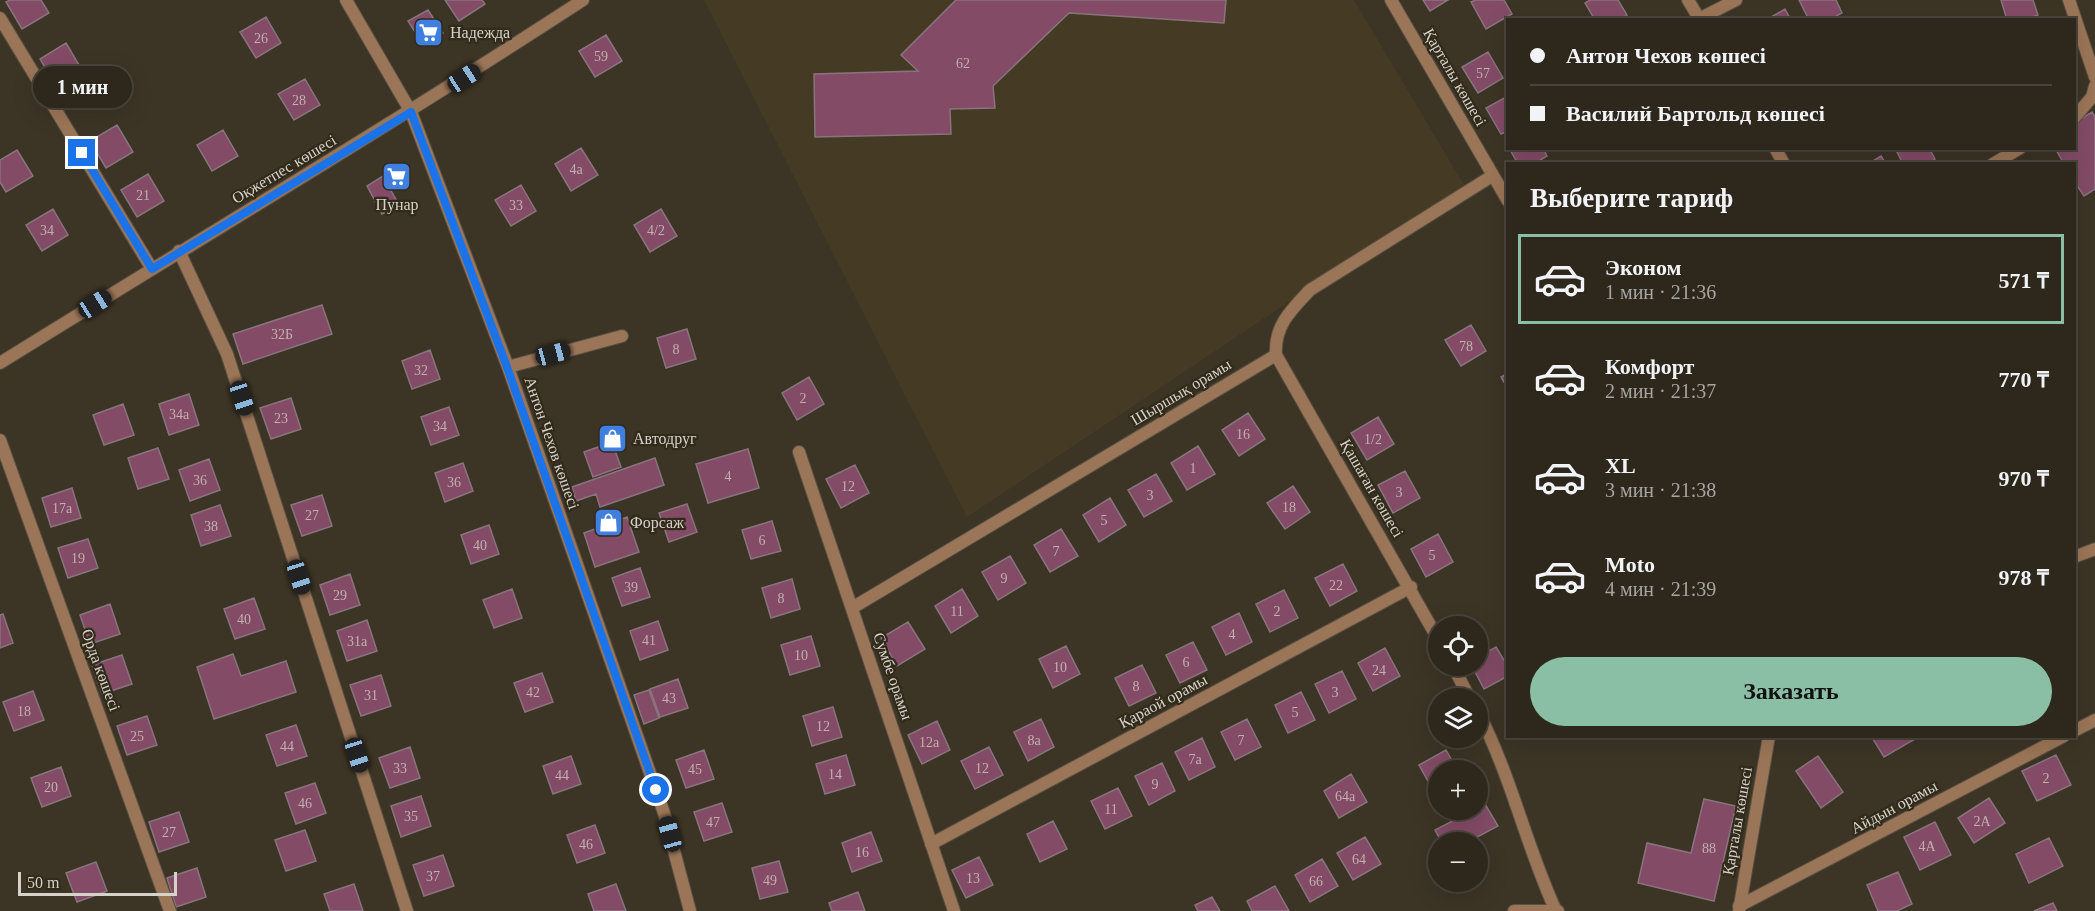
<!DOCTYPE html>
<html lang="ru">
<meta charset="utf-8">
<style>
:root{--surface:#2d271c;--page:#352f25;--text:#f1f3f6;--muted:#a7a5a3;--line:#48443b;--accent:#8abfa5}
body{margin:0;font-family:"Times New Roman",serif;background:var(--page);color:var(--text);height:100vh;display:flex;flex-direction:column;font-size:22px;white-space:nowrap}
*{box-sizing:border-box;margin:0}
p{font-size:20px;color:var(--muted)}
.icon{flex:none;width:33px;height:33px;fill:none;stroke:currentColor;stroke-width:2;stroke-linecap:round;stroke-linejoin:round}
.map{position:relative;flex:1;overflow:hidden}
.side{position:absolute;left:1506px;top:162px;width:570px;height:576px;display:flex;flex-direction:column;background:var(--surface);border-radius:0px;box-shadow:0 6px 24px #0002,0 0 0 2px var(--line)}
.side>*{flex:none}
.guide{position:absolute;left:1506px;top:18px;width:570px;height:132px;border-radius:0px;box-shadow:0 6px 24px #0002,0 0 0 2px var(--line);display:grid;align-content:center;height:132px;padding:0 24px;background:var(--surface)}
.fabs{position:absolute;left:1428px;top:616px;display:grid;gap:12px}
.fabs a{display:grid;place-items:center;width:60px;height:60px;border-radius:50%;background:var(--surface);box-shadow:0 6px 24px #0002,0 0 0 2px var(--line);font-size:30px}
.scale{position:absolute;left:18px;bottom:15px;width:159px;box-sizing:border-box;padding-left:6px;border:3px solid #d7d2c9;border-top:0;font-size:16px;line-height:21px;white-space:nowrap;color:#d7d2c9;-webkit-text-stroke:4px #322a1b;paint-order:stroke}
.end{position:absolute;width:27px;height:27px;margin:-14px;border:8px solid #1a73e8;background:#fff;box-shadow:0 0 0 3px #fff}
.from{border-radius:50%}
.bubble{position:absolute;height:42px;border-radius:21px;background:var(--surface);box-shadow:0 6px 24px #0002,0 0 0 2px var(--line);font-size:20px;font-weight:700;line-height:42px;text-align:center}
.car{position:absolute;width:18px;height:36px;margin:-18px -9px;border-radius:8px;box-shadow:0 0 4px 2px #0007;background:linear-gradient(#222 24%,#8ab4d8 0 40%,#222 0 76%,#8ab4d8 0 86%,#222 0)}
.guide b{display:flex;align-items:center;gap:21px;height:57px;font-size:22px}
.guide b+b{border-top:2px solid var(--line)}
.guide i{width:15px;height:15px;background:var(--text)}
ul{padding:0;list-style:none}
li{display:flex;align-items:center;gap:18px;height:90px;margin:0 12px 9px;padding:0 12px;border:3px solid transparent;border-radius:0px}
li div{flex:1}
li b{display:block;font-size:22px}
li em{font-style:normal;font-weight:700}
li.active{border-color:var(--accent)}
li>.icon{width:54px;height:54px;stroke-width:1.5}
h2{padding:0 24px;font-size:27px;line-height:72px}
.action{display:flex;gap:12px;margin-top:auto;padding:12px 24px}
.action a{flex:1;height:69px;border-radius:36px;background:var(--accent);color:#111;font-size:24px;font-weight:700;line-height:69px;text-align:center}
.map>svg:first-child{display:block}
</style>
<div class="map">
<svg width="2095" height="911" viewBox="0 0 2095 911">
<rect width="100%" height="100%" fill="#3c3425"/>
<path fill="#453a24" d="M704 0H1354L1464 185 967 517Z"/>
<path fill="#834b66" stroke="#88747d" stroke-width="1.5" d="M10 0H41L49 13 22 29 6 2Z
M445 0H482L485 4 459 21Z
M956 0H1226L1224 23 1069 13 993 86 995 108 950 109 951 134 815 137 814 74 918 71 901 55Z
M1423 0H1448L1430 11Z
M1476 0H1504L1512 14 1486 29 1471 2Z
M1590 0H1618L1627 15 1620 20H1595L1585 3Z
M1799 0H1836L1842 13 1829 20H1809Z
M2001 0H2033L2038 15 2024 20H2007Z
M1785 9 1791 20H1766Z
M428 10 443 33 424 46 408 21Z
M266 17 281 43 256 58 240 32Z
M606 35 622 61 595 77 579 51Z
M66 43 82 70 56 86 40 59Z
M1488 52 1503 78 1478 93 1462 67Z
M305 79 320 105 294 120 278 94Z
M1508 96V131L1501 134 1486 108Z
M2092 112 2095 117V189L2084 196 2074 181V164H2064L2055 148H2074V123Z
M117 125 133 152 106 168 90 141Z
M223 130 238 156 212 171 197 145Z
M581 148 598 175 571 191 555 164Z
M1509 148H1543L1547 156 1534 164H1518Z
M1895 148H1929L1935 159 1928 164H1903Z
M17 150 33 176 6 192 0 182V160Z
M1881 156 1886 164H1868Z
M148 174 164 201 137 217 121 190Z
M383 176 399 205 382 214 367 186Z
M521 185 536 211 511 226 495 200Z
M53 209 68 235 42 251 26 225Z
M661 209 677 236 650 252 634 225Z
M322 305 332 334 243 364 233 334Z
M1471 325 1486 351 1461 366 1445 340Z
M687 329 696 359 666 368 657 338Z
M430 350 440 379 412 389 402 361Z
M1508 373V389L1501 377Z
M809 377 824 404 797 420 782 393Z
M189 394 199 425 169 435 159 404Z
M291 398 301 429 271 439 260 408Z
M123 404 134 435 104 445 93 415Z
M449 407 459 435 431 445 421 417Z
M1248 413 1265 439 1239 456 1222 430Z
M1378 417 1394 444 1367 460 1351 433Z
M612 442 621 467 593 477 584 452Z
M1198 446 1215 474 1187 490 1171 463Z
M158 448 169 479 138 489 128 458Z
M748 449 759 488 708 503 696 464Z
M655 458 664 485 600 507 596 494 576 501 572 487Z
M209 459 220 490 190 501 179 470Z
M463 463 473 491 445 502 435 473Z
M855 465 869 493 841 508 826 479Z
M1405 471 1420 498 1393 513 1378 485Z
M1156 474 1172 501 1144 517 1128 490Z
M1293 486 1310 512 1285 529 1267 503Z
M72 488 81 518 51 527 42 498Z
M322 495 332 526 302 536 291 505Z
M1110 498 1126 525 1099 542 1083 515Z
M687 504 697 532 669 542 659 513Z
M220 505 231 536 201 546 191 515Z
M627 517 639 552 595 567 584 533Z
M772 521 781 551 751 559 742 530Z
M489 525 499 554 471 564 461 535Z
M1061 529 1078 556 1050 572 1034 545Z
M1438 534 1453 562 1426 577 1411 549Z
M88 539 98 568 68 578 58 548Z
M1010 556 1026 583 998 600 982 572Z
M1343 564 1357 591 1330 606 1315 578Z
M640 568 650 597 622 606 612 578Z
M350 574 360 605 330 615 320 585Z
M792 579 800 609 771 618 762 588Z
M512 589 522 618 494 628 483 600Z
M962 589 978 616 951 633 935 606Z
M1284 590 1298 618 1270 632 1256 604Z
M254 598 265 629 235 639 224 609Z
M110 604 120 634 90 644 80 615Z
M1239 613 1252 642 1226 655 1212 627Z
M3 614 13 643 0 648V615Z
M367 620 377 651 347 661 337 631Z
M658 621 668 650 640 660 630 631Z
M908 622 925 649 897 666 881 638Z
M811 636 820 666 790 675 781 645Z
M1193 642 1207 670 1180 683 1166 655Z
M1066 646 1080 674 1053 688 1039 659Z
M1496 647 1508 667V676L1484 689 1472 666H1478V657Z
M1385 648 1400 676 1373 691 1358 663Z
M233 654 241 676 286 661 296 692 214 719 197 667Z
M122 655 132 684 102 694 92 665Z
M1142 665 1156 693 1129 706 1115 678Z
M1342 671 1356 699 1329 713 1315 684Z
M542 673 553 702 525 712 514 683Z
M381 675 391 706 361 716 350 685Z
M678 679 688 708 660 717 650 689Z
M649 690 659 718 644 724 634 695Z
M33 691 44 720 14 731 3 702Z
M1301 692 1315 720 1288 733 1275 705Z
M833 707 842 737 812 746 803 716Z
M147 716 157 745 127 755 117 726Z
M1041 719 1054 747 1028 761 1014 732Z
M1247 719 1261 747 1235 760 1221 732Z
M937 721 950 750 922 764 908 735Z
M296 725 307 756 277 766 266 735Z
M1871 736H1913L1915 739 1884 757Z
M1202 738 1215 767 1189 780 1175 752Z
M410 747 420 778 390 788 379 758Z
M989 747 1003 775 975 789 961 761Z
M704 750 714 779 686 788 676 760Z
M1446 750 1458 771H1438V790L1434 792 1419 765Z
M846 755 855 785 825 794 816 764Z
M2056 755 2071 785 2037 801 2022 771Z
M571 756 581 784 553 794 543 766Z
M1818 756 1843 792 1821 808 1796 771Z
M1162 763 1175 791 1149 805 1135 776Z
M61 767 71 796 42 807 31 778Z
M1351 774 1367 802 1339 818 1324 791Z
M315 783 326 813 296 824 285 793Z
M1118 788 1132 816 1105 829 1091 801Z
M421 796 431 826 401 837 391 806Z
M1989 798 2005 823 1974 843 1958 818Z
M1704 799 1736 806 1714 901 1638 883 1647 843 1691 853Z
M722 803 732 832 704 841 694 812Z
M1485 804 1498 826 1466 843H1442L1435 830Z
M179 812 189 842 159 852 149 822Z
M1053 821 1067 849 1040 862 1027 834Z
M1935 822 1951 855 1920 870 1904 837Z
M595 825 605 853 577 863 567 835Z
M305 830 316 861 286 871 275 840Z
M871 832 882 861 852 872 842 843Z
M1365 837 1381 864 1353 880 1337 853Z
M2049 838 2063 866 2029 883 2016 854Z
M443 855 454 886 424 896 413 865Z
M979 857 993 885 966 898 952 870Z
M1322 859 1338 886 1310 902 1295 875Z
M779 861 788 892 760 899 752 868Z
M96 862 107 891 77 902 66 873Z
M197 868 206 897 176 907 167 878Z
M1898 872 1912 904 1897 911H1878L1867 885Z
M354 884 363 911H330L324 894Z
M616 884 626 911H594L588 894Z
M1275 886 1289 911H1252L1247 901Z
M858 892 865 911H832L829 903Z
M1212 897 1220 911H1198L1195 905Z
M2053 903 2057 911H2034Z"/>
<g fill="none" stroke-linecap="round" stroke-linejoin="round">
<defs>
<path id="minor" d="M346 0 411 112 508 367 664 813 690 911
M1688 0 1700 20
M2069 0 2095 77
M0 18 152 269
M1699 19 1736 0
M2074 118 2092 97 2095 86
M1775 148 1784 164
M1993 164 2020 148
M179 251 227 354 407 911
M1276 355 1438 639
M508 367 622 336
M0 440 170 911
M799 452 954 911
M2074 557 2095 549
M852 608 1276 355C1274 326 1291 310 1310 290L1492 176
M1453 666 1470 699
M1478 712C1511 775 1526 846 1556 911
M2074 731 2095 720
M931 844 1411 587
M1739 906 2064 736"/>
<path id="tertiary" d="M1391 0 1508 201
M0 363C195 242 391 125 583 0
M1514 911H1558
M1739 911 1769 736"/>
</defs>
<use href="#minor" stroke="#585043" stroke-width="14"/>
<use href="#tertiary" stroke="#585043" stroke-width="14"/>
<use href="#minor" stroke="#9b7557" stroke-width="12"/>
<use href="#tertiary" stroke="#9b7557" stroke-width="12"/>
</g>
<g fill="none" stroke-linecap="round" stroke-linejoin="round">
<path stroke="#1a73e8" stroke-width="8" d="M82 153 152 269 411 112 507 367 656 790"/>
</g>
<defs>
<symbol id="supermarket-square" viewBox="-11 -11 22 22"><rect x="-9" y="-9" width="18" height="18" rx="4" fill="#3f7fe0" stroke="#322a1b"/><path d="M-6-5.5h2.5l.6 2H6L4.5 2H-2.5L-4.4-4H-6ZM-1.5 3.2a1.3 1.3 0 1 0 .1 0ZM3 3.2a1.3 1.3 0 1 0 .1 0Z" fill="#fff"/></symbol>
<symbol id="shop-square" viewBox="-11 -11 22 22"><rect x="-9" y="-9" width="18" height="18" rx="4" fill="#3f7fe0" stroke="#322a1b"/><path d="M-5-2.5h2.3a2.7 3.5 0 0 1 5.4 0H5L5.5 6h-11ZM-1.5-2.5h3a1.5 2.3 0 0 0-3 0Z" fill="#fff"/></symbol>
</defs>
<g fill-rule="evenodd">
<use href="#supermarket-square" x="412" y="16" width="33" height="33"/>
<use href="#supermarket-square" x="380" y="160" width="33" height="33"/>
<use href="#shop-square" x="596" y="422" width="33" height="33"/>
<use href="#shop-square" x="592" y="506" width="33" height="33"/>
</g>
<g text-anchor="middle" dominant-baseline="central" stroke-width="4.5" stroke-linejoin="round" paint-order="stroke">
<g font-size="14" fill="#c2b0b0">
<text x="261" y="38">26</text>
<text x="601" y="56">59</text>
<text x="963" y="63">62</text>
<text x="1483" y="73">57</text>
<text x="299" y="100">28</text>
<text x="576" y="169">4а</text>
<text x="143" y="195">21</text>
<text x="516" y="205">33</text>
<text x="47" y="230">34</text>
<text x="656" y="230">4/2</text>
<text x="282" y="334">32Б</text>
<text x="1466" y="346">78</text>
<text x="676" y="349">8</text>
<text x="421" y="370">32</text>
<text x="803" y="398">2</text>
<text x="179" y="414">34а</text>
<text x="281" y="418">23</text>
<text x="440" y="426">34</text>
<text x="1243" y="434">16</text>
<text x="1373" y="439">1/2</text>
<text x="1193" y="468">1</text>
<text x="728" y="476">4</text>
<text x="200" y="480">36</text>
<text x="454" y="482">36</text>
<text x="848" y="486">12</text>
<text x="1399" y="492">3</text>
<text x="1150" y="495">3</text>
<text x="1289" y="507">18</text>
<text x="62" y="508">17а</text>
<text x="312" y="515">27</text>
<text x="1104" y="520">5</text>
<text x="211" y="526">38</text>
<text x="762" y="540">6</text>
<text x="480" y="545">40</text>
<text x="1056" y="551">7</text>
<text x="1432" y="555">5</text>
<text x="78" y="558">19</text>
<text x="1004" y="578">9</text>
<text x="1336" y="585">22</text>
<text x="631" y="587">39</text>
<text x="340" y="595">29</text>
<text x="781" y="598">8</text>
<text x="957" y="611">11</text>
<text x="1277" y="611">2</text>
<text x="244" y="619">40</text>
<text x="1232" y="634">4</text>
<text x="649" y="640">41</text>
<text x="357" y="641">31а</text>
<text x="801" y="655">10</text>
<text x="1186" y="662">6</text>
<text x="1060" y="667">10</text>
<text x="1379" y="670">24</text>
<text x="1136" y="686">8</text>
<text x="533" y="692">42</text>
<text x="1335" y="692">3</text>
<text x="371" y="695">31</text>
<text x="669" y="698">43</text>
<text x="24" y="711">18</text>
<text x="1295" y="712">5</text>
<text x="823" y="726">12</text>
<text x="137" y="736">25</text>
<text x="1034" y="740">8а</text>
<text x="1241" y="740">7</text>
<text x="929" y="742">12а</text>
<text x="287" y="746">44</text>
<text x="1195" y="759">7а</text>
<text x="400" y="768">33</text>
<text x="982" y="768">12</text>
<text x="695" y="769">45</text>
<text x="835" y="774">14</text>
<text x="562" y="775">44</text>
<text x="2046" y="778">2</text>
<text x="1155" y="784">9</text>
<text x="51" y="787">20</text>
<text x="1345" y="796">64а</text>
<text x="305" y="803">46</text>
<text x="1111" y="809">11</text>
<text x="411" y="816">35</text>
<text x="1982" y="821">2А</text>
<text x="713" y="822">47</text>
<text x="169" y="832">27</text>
<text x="586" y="844">46</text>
<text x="1927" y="846">4А</text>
<text x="1709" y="848">88</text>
<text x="862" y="852">16</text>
<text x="1359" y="859">64</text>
<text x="433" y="876">37</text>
<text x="973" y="878">13</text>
<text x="770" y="880">49</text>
<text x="1316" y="881">66</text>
</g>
<g font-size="16" fill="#d7d2c9" stroke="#322a1b" text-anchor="start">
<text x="450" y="32">Надежда</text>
<text x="397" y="204" text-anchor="middle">Пунар</text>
<text x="633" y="438">Автодруг</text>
<text x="630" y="522">Форсаж</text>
</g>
<g font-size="16" fill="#d7d2c9" stroke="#322a1b">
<text transform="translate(1455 77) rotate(60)">Қарталы көшесі</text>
<text transform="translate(284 169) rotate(-31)">Оқжетпес көшесі</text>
<text transform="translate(1181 392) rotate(-31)">Шыршық орамы</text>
<text transform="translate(552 443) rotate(71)">Антон Чехов көшесі</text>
<text transform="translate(1372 488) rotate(60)">Қашаған көшесі</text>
<text transform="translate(101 670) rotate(70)">Орда көшесі</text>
<text transform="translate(893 676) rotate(71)">Сумбе орамы</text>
<text transform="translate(1163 701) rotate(-28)">Қараой орамы</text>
<text transform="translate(1894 807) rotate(-28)">Айдын орамы</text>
<text transform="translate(1737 821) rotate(-80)">Қарталы көшесі</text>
</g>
</g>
</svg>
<div class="fabs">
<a><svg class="icon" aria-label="locate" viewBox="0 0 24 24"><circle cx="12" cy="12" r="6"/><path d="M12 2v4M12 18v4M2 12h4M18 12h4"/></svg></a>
<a><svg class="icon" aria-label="layers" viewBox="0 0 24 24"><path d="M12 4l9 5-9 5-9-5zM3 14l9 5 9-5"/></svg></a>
<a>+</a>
<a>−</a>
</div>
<div class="scale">50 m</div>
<i class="end from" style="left:656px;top:790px"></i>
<i class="end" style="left:82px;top:153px"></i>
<div class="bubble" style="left:33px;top:66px;width:99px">1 мин</div>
<i class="car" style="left:464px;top:78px;rotate:57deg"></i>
<i class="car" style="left:95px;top:304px;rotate:58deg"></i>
<i class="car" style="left:553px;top:354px;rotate:75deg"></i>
<i class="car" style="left:242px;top:398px;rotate:162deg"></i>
<i class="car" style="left:299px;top:577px;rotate:162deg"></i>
<i class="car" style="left:357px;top:755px;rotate:162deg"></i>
<i class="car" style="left:670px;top:834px;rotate:345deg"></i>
<div class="guide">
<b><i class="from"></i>Антон Чехов көшесі</b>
<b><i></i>Василий Бартольд көшесі</b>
</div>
<section class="side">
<h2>Выберите тариф</h2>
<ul>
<li class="active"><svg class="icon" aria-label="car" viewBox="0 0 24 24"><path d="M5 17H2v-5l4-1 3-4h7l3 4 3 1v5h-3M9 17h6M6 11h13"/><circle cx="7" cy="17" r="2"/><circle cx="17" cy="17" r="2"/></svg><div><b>Эконом</b><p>1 мин · 21:36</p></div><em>571 ₸</em></li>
<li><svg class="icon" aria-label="car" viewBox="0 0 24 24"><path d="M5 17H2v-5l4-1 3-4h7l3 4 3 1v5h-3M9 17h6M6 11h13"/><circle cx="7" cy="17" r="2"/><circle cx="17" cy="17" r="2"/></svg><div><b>Комфорт</b><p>2 мин · 21:37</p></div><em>770 ₸</em></li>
<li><svg class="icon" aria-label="car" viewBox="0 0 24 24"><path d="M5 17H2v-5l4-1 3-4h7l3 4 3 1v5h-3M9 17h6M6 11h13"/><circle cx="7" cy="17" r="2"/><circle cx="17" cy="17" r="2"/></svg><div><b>XL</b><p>3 мин · 21:38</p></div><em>970 ₸</em></li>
<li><svg class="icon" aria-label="car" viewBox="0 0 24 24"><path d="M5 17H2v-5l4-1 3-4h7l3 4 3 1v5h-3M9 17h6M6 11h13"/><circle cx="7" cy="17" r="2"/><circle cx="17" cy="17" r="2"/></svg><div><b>Moto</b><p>4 мин · 21:39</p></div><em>978 ₸</em></li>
</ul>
<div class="action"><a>Заказать</a></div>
</section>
</div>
